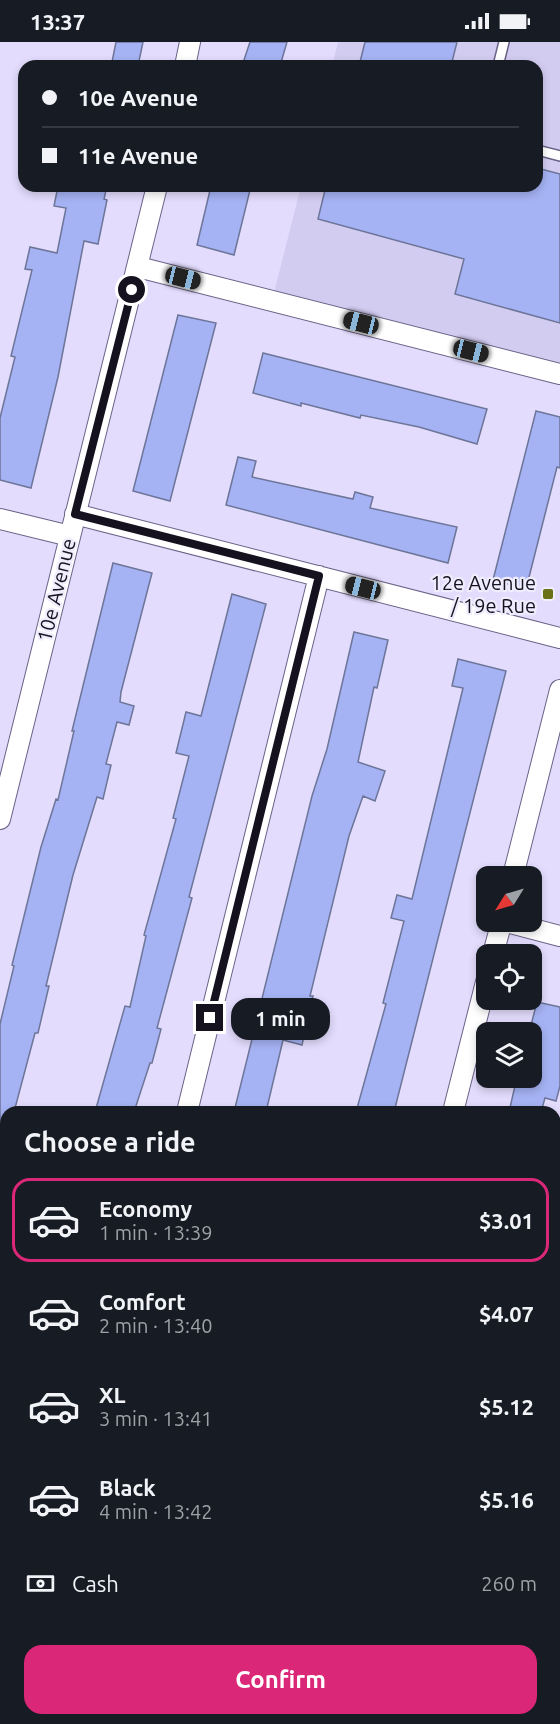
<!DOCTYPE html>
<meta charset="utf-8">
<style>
:root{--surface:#171b24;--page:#20242c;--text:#f1f3f6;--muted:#9ea1a6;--line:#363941;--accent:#db2777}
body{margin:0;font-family:Ubuntu,sans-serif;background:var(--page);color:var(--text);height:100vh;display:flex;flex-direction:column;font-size:22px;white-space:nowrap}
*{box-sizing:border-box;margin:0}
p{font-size:20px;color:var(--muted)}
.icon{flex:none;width:33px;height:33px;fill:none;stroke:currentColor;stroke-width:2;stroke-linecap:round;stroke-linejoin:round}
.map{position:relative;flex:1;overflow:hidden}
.details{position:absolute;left:0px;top:1064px;width:561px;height:620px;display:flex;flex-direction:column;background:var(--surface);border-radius:18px 18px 0 0;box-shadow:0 3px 9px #0003}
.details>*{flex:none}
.banner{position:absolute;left:18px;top:18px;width:525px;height:132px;border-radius:18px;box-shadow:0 3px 9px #0003;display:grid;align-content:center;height:132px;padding:0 24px;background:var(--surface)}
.needle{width:39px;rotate:233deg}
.tools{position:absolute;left:476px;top:824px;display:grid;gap:12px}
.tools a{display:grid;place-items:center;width:66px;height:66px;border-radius:12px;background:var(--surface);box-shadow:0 3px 9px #0003;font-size:30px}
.end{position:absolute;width:27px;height:27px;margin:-14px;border:8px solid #15111f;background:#fff;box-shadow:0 0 0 3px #fff}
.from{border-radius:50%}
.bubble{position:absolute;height:42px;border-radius:18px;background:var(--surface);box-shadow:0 3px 9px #0003;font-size:20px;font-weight:700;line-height:42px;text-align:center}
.car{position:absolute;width:18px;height:36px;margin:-18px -9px;border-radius:8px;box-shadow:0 0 4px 2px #0007;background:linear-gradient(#222 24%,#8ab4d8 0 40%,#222 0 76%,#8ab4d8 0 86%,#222 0)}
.banner b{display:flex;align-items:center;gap:21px;height:57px;font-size:22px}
.banner b+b{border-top:2px solid var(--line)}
.banner i{width:15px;height:15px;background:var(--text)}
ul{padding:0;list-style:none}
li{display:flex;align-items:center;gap:18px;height:84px;margin:0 12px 9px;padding:0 12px;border:3px solid transparent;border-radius:18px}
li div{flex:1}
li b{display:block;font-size:22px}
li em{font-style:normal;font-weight:700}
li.active{border-color:var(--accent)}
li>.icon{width:54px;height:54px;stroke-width:1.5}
h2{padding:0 24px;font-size:27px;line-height:72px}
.pay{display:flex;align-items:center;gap:15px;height:66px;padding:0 24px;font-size:22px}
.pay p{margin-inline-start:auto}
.primary-button{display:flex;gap:12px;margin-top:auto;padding:12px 24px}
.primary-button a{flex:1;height:69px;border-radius:18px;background:var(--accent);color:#fff;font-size:24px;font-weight:700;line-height:69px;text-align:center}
.status{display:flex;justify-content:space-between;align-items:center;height:42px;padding:0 30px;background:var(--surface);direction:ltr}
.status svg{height:16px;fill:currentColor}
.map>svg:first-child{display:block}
</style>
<div class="status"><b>13:37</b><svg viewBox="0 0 49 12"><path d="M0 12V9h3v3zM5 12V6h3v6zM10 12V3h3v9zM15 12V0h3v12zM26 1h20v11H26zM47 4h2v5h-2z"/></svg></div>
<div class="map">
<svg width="560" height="1682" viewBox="0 0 560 1682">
<rect width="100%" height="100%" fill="#e3dcfd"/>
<path fill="#d3ccf1" d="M338 0H560V332L272 259 301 144H537V24H332Z"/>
<path fill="#a5b3f4" stroke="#6d7599" stroke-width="1.5" d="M116 0H143L138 24 112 20Z
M250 0H287L280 24H242Z
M365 0H457L451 24H359Z
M537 126 560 132V281L455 252 464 217 318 177 326 144H537Z
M58 144H107L104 157 107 158 98 202 84 199 58 335 31 446 0 438V376L15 315 11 314 32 228 25 227 30 205 57 211 66 166 54 164Z
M211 144H251L234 213 197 203Z
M178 273 216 281 170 459 133 449Z
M263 311 487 367 477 402 419 385 361 373 360 376 301 361V364L253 351Z
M536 369 560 375V426L557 425 526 547 493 538Z
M238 415 256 419 252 435 353 457 355 450 373 455 370 466 457 485 448 521 226 463Z
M113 521 152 531 121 650 120 660 134 664 129 683 117 680 106 722 111 723 103 757 97 755 73 833 46 944H49L38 991H35L14 1070H6V1098L0 1097V982L14 924 12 923 41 805 56 757 58 758 74 689H72Z
M232 552 266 562 189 855 192 856 157 986 161 987 152 1021H150L134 1070H95L125 964 130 965 146 894 144 893 176 777 173 776 189 714 176 711 186 670 201 674Z
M354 590 388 598 377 646 374 645 358 720 385 729 375 759 363 754 349 794 310 954H313L302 1003 283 998 266 1070H234L312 754 327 707Z
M458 617 506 629 394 1070H356L386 962 383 961 404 879 391 876 397 853 412 857 463 646 452 644Z
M537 960 560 965V1044L556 1059 545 1056 541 1070H509L517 1035H531V983Z"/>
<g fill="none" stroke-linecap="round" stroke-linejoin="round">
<defs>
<path id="service" d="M498 24 504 0
M537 108 560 114"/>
<path id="minor" d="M185 24 190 0
M138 225 560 332
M75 472 560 596
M0 477 70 494
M0 777 157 144
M513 834 560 648
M503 879 560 894
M493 912 502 879
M187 1070 319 534
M453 1070 486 940
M0 1256 6 1259
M555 1569 560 1572
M265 1682 269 1677"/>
<path id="tertiary" d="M0 1566 6 1571
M0 1655 6 1660
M28 1677 35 1682
M138 1677 144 1682"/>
</defs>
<use href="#service" stroke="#6b6387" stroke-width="12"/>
<use href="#minor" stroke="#6b6387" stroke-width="22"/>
<use href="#tertiary" stroke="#6b6387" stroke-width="27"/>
<use href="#service" stroke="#fff" stroke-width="9"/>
<use href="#minor" stroke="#fff" stroke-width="20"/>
<use href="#tertiary" stroke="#fff" stroke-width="24"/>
</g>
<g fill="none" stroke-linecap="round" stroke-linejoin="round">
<path stroke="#15111f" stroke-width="8" d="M132 248 75 472 319 534 210 976"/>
</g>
<rect fill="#697018" stroke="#efecfd" stroke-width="2" x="542" y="546" width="12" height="12" rx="3"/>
<g text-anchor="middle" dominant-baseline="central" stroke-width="4.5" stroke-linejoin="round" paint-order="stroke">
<g font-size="20" fill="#15111f" stroke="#efecfd" text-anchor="end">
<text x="536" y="540">12e Avenue<tspan x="536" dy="23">/ 19e Rue</tspan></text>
</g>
<g font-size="20" fill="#15111f" stroke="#efecfd">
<text transform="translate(56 548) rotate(-76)">10e Avenue</text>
</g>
</g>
</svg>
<div class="tools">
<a><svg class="needle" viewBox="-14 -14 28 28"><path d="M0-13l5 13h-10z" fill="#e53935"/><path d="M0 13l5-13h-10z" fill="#9ea1a6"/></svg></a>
<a><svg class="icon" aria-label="locate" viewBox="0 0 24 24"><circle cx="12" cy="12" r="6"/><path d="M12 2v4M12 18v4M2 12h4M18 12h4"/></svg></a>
<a><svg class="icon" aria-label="layers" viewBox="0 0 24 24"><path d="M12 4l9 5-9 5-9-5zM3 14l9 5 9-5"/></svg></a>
</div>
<i class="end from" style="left:132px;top:248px"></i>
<i class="end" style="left:210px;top:976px"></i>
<div class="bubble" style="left:231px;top:956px;width:99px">1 min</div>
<i class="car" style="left:183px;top:236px;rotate:104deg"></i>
<i class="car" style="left:361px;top:281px;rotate:284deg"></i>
<i class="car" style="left:471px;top:309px;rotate:104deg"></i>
<i class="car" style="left:363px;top:546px;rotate:284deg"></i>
<div class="banner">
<b><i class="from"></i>10e Avenue</b>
<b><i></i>11e Avenue</b>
</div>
<section class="details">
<h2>Choose a ride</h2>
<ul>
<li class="active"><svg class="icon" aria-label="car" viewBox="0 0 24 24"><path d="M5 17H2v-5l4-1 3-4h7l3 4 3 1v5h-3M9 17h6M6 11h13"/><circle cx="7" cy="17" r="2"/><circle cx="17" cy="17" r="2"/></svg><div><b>Economy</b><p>1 min · 13:39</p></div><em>$3.01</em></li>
<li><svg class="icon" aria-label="car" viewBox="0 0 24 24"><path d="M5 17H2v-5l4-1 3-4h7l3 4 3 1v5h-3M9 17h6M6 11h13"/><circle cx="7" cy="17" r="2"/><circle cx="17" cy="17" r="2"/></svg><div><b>Comfort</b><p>2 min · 13:40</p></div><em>$4.07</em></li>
<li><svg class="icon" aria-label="car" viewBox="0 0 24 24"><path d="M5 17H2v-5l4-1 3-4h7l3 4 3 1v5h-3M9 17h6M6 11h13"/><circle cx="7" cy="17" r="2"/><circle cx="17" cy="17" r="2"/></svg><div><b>XL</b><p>3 min · 13:41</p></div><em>$5.12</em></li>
<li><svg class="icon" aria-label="car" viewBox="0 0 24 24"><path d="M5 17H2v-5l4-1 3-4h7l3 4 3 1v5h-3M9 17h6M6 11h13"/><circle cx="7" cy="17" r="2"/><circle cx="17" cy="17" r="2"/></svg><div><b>Black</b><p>4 min · 13:42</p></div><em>$5.16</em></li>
</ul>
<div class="pay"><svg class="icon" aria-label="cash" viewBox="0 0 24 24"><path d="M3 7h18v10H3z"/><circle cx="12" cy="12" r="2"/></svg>Cash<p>260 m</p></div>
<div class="primary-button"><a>Confirm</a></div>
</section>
</div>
